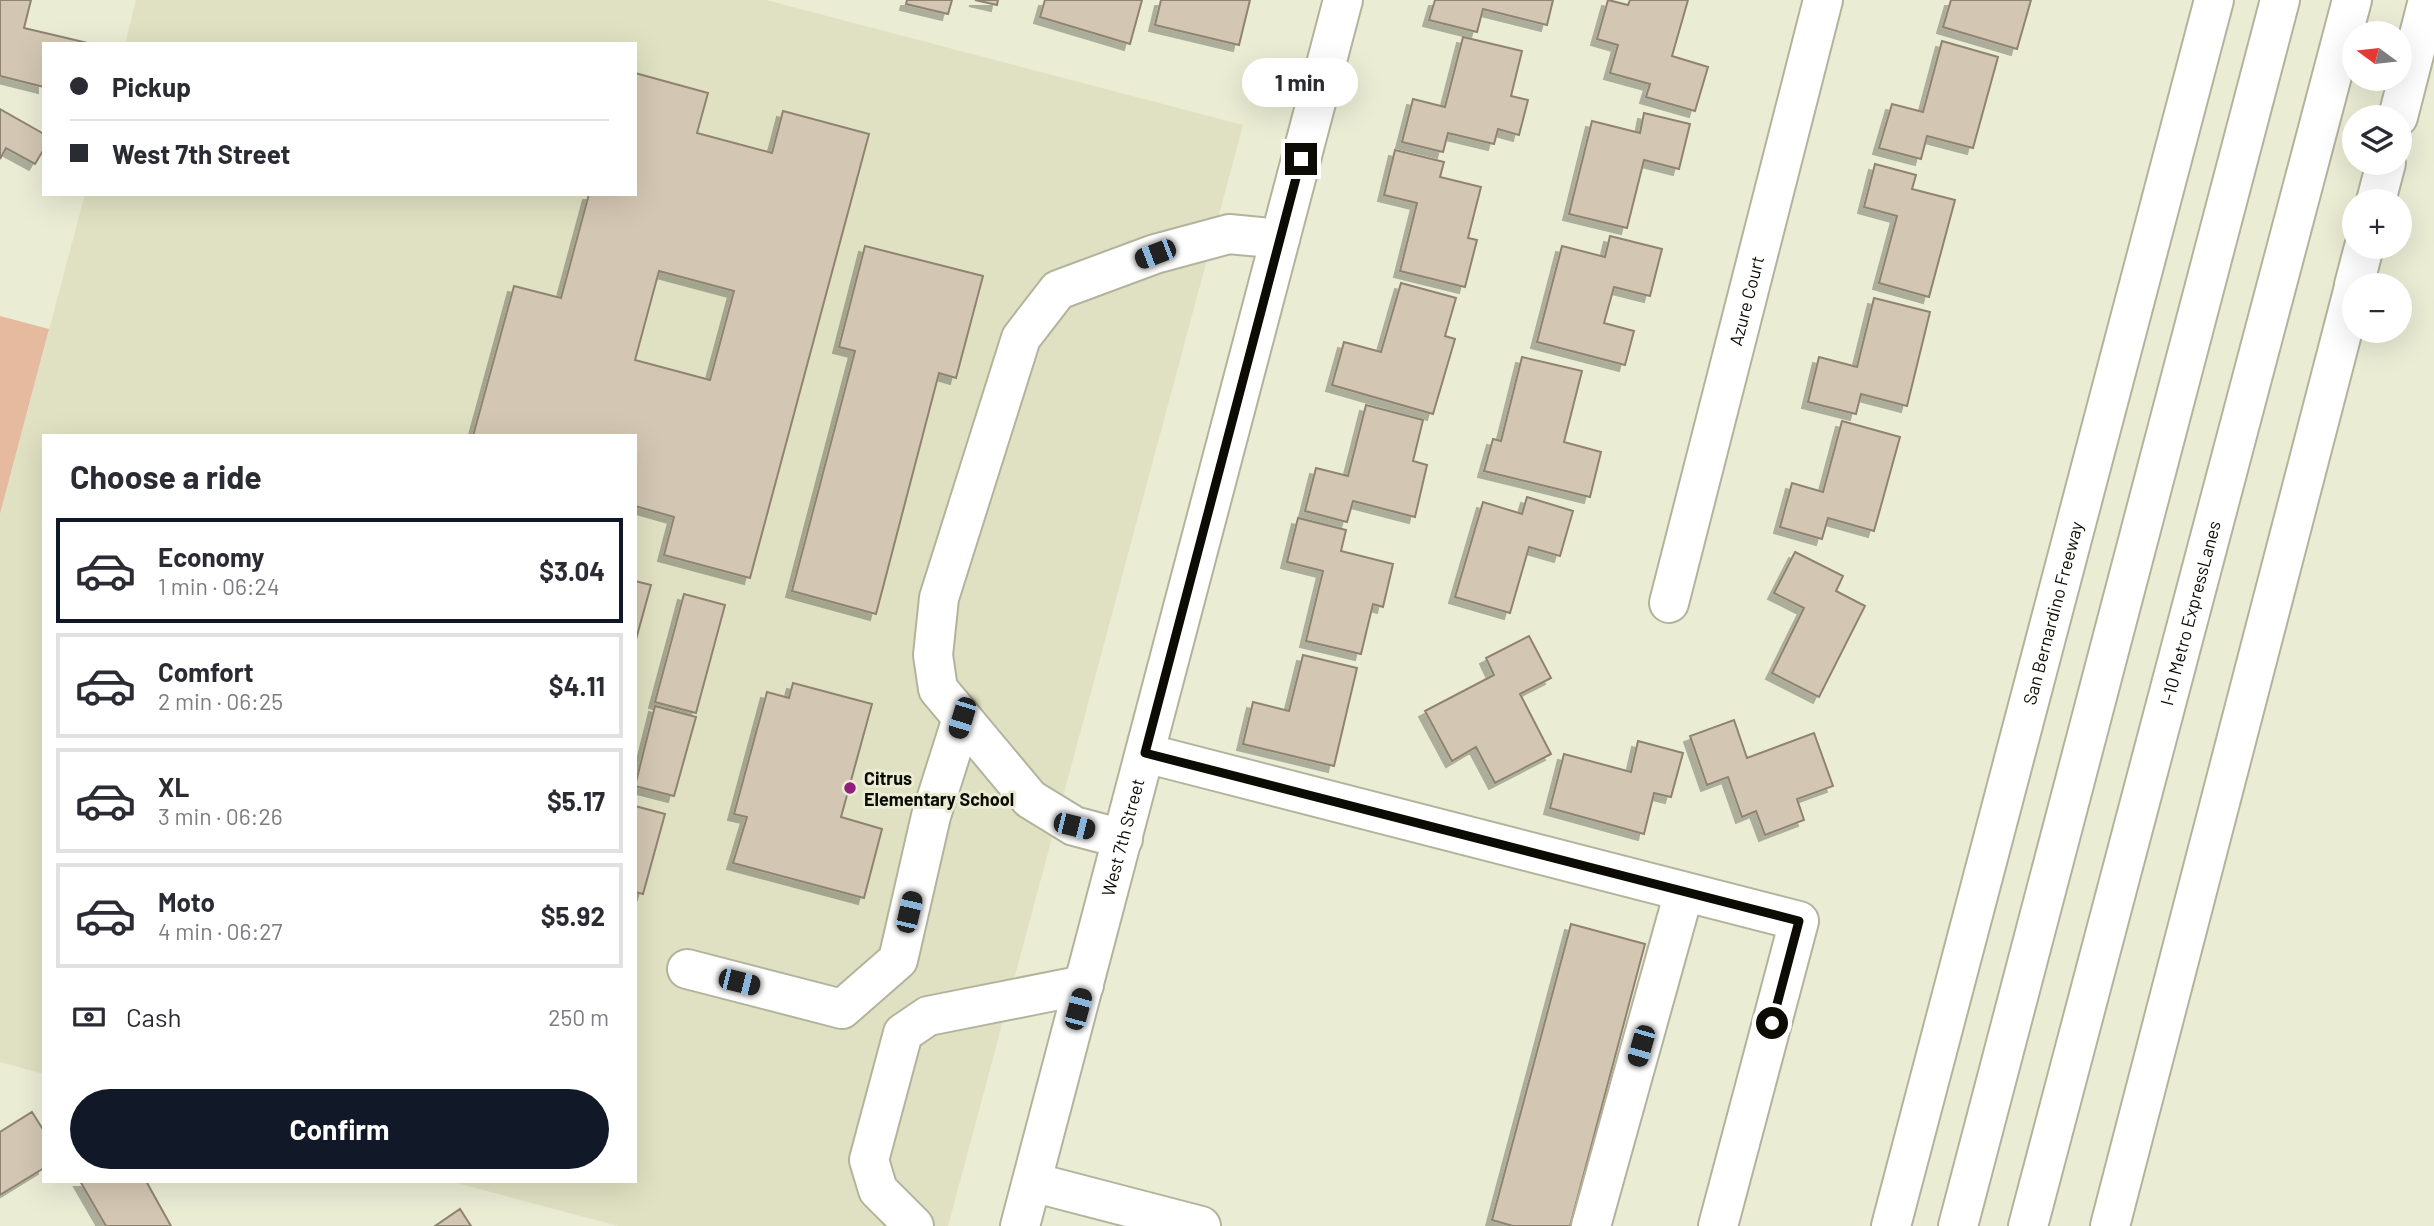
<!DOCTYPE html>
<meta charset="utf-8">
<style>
:root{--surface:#fff;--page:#f7f7f7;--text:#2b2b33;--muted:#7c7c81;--line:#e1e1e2;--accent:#111827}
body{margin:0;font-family:Barlow,sans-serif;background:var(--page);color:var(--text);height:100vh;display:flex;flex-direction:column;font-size:26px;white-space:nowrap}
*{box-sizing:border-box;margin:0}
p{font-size:23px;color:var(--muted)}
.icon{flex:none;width:38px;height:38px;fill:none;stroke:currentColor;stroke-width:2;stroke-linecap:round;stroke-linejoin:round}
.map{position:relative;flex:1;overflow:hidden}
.panel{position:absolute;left:42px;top:434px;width:595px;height:749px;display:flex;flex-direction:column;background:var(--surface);border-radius:0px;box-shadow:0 7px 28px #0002}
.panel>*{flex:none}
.hud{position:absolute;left:42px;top:42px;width:595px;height:154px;border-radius:0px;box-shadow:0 7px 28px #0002;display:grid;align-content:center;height:154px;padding:0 28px;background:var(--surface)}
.needle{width:46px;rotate:285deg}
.tools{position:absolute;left:2342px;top:21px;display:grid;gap:14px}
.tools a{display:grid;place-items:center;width:70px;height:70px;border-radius:50%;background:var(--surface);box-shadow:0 7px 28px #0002;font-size:35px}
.end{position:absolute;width:32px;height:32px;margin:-16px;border:9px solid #0c0c05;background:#fff;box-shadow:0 0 0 4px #fff}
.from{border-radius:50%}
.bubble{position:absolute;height:49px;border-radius:24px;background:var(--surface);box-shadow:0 7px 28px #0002;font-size:23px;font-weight:700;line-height:49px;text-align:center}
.car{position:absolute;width:21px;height:42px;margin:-21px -10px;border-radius:9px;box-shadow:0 0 5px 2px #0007;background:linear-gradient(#222 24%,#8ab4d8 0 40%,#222 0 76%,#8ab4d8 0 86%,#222 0)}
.hud b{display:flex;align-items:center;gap:24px;height:66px;font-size:26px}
.hud b+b{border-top:2px solid var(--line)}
.hud i{width:18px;height:18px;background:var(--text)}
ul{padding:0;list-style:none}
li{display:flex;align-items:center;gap:21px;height:105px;margin:0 14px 10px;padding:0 14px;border:4px solid var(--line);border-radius:0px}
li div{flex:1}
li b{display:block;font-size:26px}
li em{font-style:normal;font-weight:700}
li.selected{border-color:var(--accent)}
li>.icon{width:63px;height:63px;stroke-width:1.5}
h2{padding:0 28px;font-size:32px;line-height:84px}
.pay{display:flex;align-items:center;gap:18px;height:77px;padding:0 28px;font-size:26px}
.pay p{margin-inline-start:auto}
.primary-button{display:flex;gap:14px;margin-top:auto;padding:14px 28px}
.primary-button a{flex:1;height:80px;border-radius:42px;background:var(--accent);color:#fff;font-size:28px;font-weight:700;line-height:80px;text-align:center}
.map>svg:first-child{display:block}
</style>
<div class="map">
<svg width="2434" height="1226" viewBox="0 0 2434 1226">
<defs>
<filter id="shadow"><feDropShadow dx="-6" dy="6" stdDeviation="0" flood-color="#0004"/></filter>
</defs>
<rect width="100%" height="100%" fill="#ebecd4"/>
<path fill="#e0e1c2" d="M136 0H766L1243 125 948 1226H618L449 1181H635V436H44V1074L0 1062V514L85 194H635V44H125Z"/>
<path fill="#e5ba9e" d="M0 316 49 329 0 514Z"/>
<path fill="#d3c7b3" stroke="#8f8471" stroke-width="2" fill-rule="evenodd" filter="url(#shadow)" d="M0 0H31L24 28 92 44H44V87L0 76Z
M907 0H952L948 14 906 4Z
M975 0H998L997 5Z
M1045 0H1142L1130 44 1040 17Z
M1161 0H1250L1239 45 1155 25Z
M1435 0H1553L1547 25 1483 9 1477 32 1429 20Z
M1608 0 1628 5 1630 0H1688L1672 56 1708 67 1695 111 1646 97 1650 84 1610 73 1618 45 1597 39Z
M1951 0H2031L2017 49 1943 27Z
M1463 37 1522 51 1511 96 1528 100 1519 135 1498 129 1494 144 1448 133 1443 152 1402 142 1413 99 1445 107Z
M1942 41 1998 57 1973 148 1927 136 1921 159 1879 148 1892 104 1923 112Z
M635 73 708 93 697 133 772 153 783 111 869 134 750 578 664 555 674 517 635 506V436H473L514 286 561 298 589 194H635ZM659 271 734 291 710 380 635 360Z
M0 109 44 134V149L35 164 6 148 0 159Z
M1644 113 1690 124 1679 169 1644 160 1627 228 1569 214 1592 121 1640 133Z
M1395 150 1444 162 1440 177 1481 187 1468 238 1477 240 1465 287 1400 271 1417 203 1384 195Z
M1875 164 1916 175 1912 189 1955 200 1929 297 1879 283 1897 216 1864 207Z
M1610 236 1662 249 1650 296 1614 287 1604 323 1634 331 1625 365 1537 342 1562 246 1605 257Z
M865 246 983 276 956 378 939 373 876 614 792 591 855 351 839 347Z
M1401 283 1456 298 1445 336 1455 339 1433 414 1332 385 1344 342 1381 352Z
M1874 298 1930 312 1907 406 1861 394 1856 414 1808 402 1819 357 1857 367Z
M1522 357 1582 371 1564 442 1601 452 1590 497 1484 471 1493 439 1501 441Z
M1366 405 1423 420 1413 461 1427 465 1415 517 1353 501 1347 522 1305 511 1316 468 1348 476Z
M1842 421 1900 437 1874 531 1828 518 1822 539 1780 527 1792 483 1823 492Z
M1527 497 1573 511 1560 556 1529 547 1510 613 1455 597 1483 502 1522 514Z
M1298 518 1346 530 1341 551 1393 564 1383 607 1373 604 1361 654 1306 641 1323 571 1287 562Z
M1795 552 1843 576 1836 591 1865 606 1819 697 1772 673 1804 608 1774 593Z
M635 581 651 585 635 643Z
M684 594 725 605 696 713 655 702Z
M1529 636 1551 678 1520 694 1551 754 1495 783 1476 747 1452 761 1425 711 1494 675 1486 658Z
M1303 655 1357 668 1334 766 1243 744 1253 702 1289 711Z
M793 683 872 704 841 817 882 829 864 898 733 863 747 817 734 814 767 692 789 698Z
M655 706 696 717 674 796 635 786Z
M1734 720 1747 758 1814 733 1833 786 1797 799 1804 820 1765 835 1756 811 1742 817 1728 777 1707 785 1690 736Z
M1638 741 1683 753 1671 797 1654 793 1644 834 1550 808 1564 754 1631 772Z
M635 806 665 814 643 894 635 892Z
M1571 924 1645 944 1570 1226H1513L1492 1220Z
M32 1112 44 1131V1168L0 1195V1132Z
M80 1181H146L171 1226H106Z
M460 1209 471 1226H435Z"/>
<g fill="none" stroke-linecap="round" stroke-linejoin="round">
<defs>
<g id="minor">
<path id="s1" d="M1669 603 1823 0"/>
<path d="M1145 753 1799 921 1718 1226"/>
<path d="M1123 839 1074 826 1030 799 938 689 933 655 939 598 1021 338 1058 290 1155 254 1229 234 1280 239"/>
<path d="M687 969 842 1009 898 960 931 816 962 718"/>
<path d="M1032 1182 1201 1226"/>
<path d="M914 1226 878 1190 869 1160 903 1033 928 1016 1084 985"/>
<path id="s2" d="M1020 1226 1343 0"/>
<path d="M1591 1226 1684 892"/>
</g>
<g id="highway">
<path d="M2398 117 2428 0"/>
<path d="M2376 201 2386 163"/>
<path d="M2354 285 2364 247"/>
<path id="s3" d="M1891 1226 2214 0"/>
<path d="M1958 1226 2280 0"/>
<path id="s4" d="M2028 1226 2352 0"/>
<path d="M2110 1226 2354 287"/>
</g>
</defs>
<use href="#minor" stroke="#b3b39d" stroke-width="42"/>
<use href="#highway" stroke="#b3b39d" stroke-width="42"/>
<use href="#minor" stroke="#fff" stroke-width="38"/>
<use href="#highway" stroke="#fff" stroke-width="38"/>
</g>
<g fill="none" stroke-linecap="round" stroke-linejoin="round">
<path stroke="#0c0c05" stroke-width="9" d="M1301 159 1145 753 1799 921 1772 1023"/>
</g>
<circle fill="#911d7c" stroke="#ebecd4" stroke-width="2.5" cx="850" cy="788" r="7"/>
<g text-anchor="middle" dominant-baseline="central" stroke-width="6" stroke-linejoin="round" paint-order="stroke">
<g font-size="18" fill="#0c0c05" stroke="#ebecd4">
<text stroke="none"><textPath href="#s1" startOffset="312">Azure Court</textPath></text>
<text stroke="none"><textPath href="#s3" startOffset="634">San Bernardino Freeway</textPath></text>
<text stroke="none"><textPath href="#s4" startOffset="634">I-10 Metro ExpressLanes</textPath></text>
<text stroke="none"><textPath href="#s2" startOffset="402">West 7th Street</textPath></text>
</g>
<g font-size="18" font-weight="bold" fill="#0c0c05" stroke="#ebecd4" text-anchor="start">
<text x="864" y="778">Citrus<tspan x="864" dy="21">Elementary School</tspan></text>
</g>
</g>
</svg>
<div class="tools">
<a><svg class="needle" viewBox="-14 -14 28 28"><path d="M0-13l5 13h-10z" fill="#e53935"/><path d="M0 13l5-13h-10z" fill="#7c7c81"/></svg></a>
<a><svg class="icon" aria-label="layers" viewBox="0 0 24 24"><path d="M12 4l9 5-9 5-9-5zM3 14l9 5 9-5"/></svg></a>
<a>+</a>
<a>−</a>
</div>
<i class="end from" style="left:1772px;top:1023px"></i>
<i class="end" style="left:1301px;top:159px"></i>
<div class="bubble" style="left:1242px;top:58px;width:116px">1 min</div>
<i class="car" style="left:1155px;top:254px;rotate:249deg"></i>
<i class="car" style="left:962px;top:718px;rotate:197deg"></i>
<i class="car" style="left:1074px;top:826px;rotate:104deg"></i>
<i class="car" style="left:909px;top:912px;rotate:13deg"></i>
<i class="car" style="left:739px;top:982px;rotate:104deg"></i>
<i class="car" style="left:1078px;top:1009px;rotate:15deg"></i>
<i class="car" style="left:1641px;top:1046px;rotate:196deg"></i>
<div class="hud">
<b><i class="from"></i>Pickup</b>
<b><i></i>West 7th Street</b>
</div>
<section class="panel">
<h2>Choose a ride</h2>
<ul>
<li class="selected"><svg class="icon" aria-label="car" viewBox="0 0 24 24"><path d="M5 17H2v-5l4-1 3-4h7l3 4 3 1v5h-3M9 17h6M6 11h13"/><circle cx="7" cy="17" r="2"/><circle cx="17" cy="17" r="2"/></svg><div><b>Economy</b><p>1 min · 06:24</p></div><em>$3.04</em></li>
<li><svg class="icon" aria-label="car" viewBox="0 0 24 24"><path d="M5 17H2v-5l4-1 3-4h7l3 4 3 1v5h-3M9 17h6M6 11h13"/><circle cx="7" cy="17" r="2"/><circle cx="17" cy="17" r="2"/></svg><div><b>Comfort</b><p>2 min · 06:25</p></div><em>$4.11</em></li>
<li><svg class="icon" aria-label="car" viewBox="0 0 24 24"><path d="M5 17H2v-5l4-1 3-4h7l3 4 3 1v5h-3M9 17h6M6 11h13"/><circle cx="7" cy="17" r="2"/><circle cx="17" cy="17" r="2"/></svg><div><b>XL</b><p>3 min · 06:26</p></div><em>$5.17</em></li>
<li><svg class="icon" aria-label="car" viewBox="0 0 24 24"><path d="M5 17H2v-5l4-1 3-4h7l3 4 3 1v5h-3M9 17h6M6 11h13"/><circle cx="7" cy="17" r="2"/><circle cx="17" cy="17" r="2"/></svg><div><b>Moto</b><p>4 min · 06:27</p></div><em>$5.92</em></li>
</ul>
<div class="pay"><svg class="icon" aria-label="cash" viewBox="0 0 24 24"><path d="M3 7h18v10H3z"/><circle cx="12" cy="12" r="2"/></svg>Cash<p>250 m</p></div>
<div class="primary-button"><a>Confirm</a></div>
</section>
</div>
